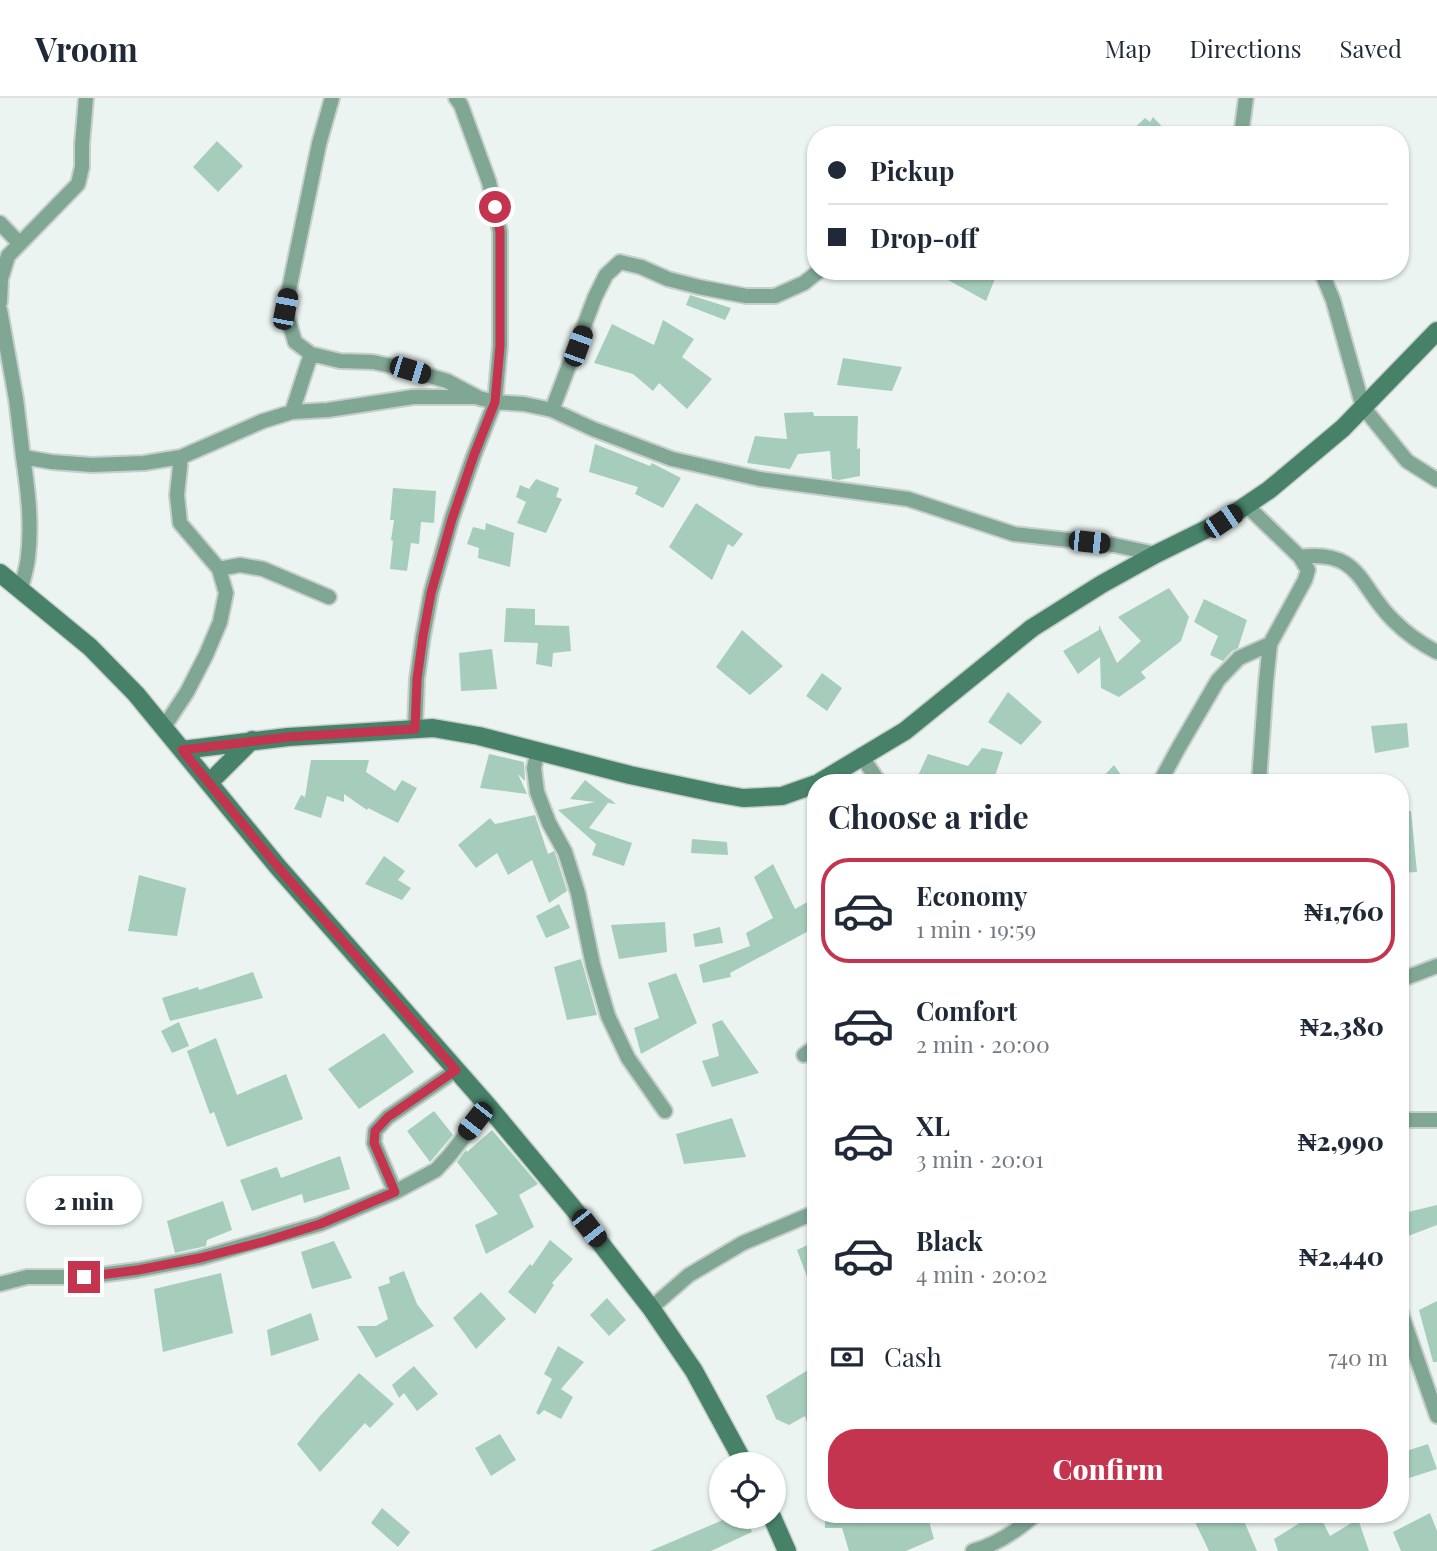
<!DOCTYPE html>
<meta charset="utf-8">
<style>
:root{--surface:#fff;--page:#f2f2f3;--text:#1f2937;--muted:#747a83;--line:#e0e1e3;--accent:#c4344f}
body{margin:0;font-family:"Playfair Display",serif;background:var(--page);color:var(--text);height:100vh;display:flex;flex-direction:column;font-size:26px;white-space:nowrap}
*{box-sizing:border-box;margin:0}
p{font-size:23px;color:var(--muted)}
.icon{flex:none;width:38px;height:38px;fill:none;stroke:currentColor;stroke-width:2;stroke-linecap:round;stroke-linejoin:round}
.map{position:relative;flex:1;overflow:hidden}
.drawer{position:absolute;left:807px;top:676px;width:602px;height:749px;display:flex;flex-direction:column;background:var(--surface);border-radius:28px;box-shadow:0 2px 5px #0004}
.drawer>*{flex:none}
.top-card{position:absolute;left:807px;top:28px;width:602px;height:154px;border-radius:28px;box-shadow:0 2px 5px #0004;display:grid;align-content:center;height:154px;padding:0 21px;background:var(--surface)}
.tools{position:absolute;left:709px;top:1354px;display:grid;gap:14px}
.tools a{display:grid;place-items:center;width:77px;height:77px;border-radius:50%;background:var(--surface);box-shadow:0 2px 5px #0004;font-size:35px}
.end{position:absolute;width:32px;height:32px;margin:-16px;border:9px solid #c4344f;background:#fff;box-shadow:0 0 0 4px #fff}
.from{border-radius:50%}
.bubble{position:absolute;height:49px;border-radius:24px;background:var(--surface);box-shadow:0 2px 5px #0004;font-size:23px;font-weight:800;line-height:49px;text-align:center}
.car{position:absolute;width:21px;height:42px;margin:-21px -10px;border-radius:9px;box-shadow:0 0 5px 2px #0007;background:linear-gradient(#222 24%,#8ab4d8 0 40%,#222 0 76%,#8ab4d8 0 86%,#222 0)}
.top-card b{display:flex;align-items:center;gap:24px;height:66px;font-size:26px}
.top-card b+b{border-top:2px solid var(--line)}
.top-card i{width:18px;height:18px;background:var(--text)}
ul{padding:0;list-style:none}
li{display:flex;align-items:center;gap:21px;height:105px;margin:0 14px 10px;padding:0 7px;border:4px solid transparent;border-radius:28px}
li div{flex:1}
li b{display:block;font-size:26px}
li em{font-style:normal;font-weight:800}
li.active{border-color:var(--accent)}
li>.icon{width:63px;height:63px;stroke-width:1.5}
h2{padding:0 21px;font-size:32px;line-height:84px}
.pay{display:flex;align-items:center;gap:18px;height:77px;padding:0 21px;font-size:26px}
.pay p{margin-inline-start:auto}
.cta{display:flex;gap:14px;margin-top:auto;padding:14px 21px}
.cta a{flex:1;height:80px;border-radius:28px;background:var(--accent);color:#fff;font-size:28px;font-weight:800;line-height:80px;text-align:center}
header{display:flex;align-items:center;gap:42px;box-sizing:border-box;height:98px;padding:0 35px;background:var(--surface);border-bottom:2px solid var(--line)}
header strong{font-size:33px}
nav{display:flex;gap:38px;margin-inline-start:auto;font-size:24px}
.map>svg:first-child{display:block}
</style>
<header>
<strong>Vroom</strong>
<nav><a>Map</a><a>Directions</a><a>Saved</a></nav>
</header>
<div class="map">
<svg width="1437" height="1453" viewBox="0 0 1437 1453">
<rect width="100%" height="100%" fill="#ebf4f0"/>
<path fill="#a6cdbb" d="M1153 19 1170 37H1127L1145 20 1150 24Z
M217 43 243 68 218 94 193 69Z
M932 173H986L996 178 986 203Z
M690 197 731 210 725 222 686 207Z
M663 222 694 241 682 259 712 281 687 311 659 285 653 293 633 276 594 265 612 226 654 247Z
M843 260 902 269 892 293 837 287Z
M813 314 814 318H858L857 351 860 350V378L839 382 832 381 830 353 798 356 790 371 747 365 755 338 787 341 784 315Z
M595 346 650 368 652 365 681 380 663 410 635 396 638 389 589 374Z
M536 381 559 390 556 399 562 401 546 435 517 425 526 404 516 399 520 387 529 391Z
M393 390 436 393 434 425 421 424 419 446 411 445 407 473 390 471 393 443 391 442 394 422H390Z
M696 405 743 436 733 449 728 446 712 482 669 449Z
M486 425 514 435 510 469 478 460 479 450 467 446 473 429 485 432Z
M1169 490 1189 519 1181 543 1141 574 1146 580 1119 599 1101 590 1100 559 1078 576 1063 553 1099 532V527L1117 565 1141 543 1118 519Z
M1204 501 1247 522 1238 550 1232 553 1223 563 1210 557 1218 538 1194 524Z
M506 510 535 511V527L569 528 571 553 553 555 552 569 536 566 538 545 504 544Z
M742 532 783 568 750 597 716 569Z
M492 551 497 591 461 593 459 555Z
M822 575 842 590 827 613 806 598Z
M1008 594 1042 624 1021 647 988 624Z
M1407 625 1409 649 1375 655 1371 628Z
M982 650 1003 654 993 684H915L928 656 968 668Z
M489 656 524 664 525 683 518 676 527 696 480 690Z
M311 662H369L366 674 395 693 402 682 417 690 398 725 368 710 367 712 344 696V704L327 698 321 720 294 711 301 697 305 699Z
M1114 667 1126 684H1098Z
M585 682 609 701 611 700 610 701 616 706 608 705 589 730 632 745 624 768 592 757 596 746 558 712 595 704 570 701Z
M1411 713 1417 774 1400 775V714Z
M535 717 548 756 554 753 556 758 567 793 549 805 532 762 508 777 497 755 476 770 458 747 490 720 495 726Z
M692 741 727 744 728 757 691 755Z
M384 758 405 773 398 782 411 790 402 802 365 786Z
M773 766 795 811 816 799V829L730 875 731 879 703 885 699 867 750 848 746 835 773 820 754 779Z
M139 777 186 790 177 838 128 833Z
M559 806 570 830 546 840 536 818Z
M665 824 667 854 619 861 611 827Z
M720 829 723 845 695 849 693 836Z
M581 861 597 917 567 922 554 869Z
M253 874 263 900 170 923 162 900 198 889 199 892Z
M676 875 697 925 641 956 634 930 659 920 648 885Z
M722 922 759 975 712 989 702 963 719 958 712 926Z
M179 924 189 948 172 955 161 933Z
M384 935 414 974 359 1011 328 971Z
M216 940 237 997 286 976 303 1021 227 1049 214 1014 210 1016 187 953Z
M434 1013 453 1037 430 1064 407 1033Z
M732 1020 746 1059 684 1066 676 1036Z
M492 1032 538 1086 519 1097 534 1129 486 1156 475 1127 498 1116 457 1064 466 1052 467 1054Z
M340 1058 350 1091 304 1105 302 1096 252 1113 240 1082 277 1069 281 1080Z
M223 1103 232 1132 207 1142 206 1148 175 1155 167 1123Z
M1437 1107V1127L1403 1140 1400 1132V1116Z
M550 1142 573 1161 552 1185 554 1187 535 1216 508 1194 530 1166 532 1168Z
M334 1143 352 1180 312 1191 301 1154Z
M816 1143V1196L814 1197 797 1152Z
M404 1173 417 1206 434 1228 376 1260 357 1228H376L388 1221 378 1189 390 1185 389 1179Z
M221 1175 233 1235 163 1254 154 1191Z
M481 1194 506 1221 476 1251 453 1220Z
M607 1200 626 1222 609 1238 590 1217Z
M1437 1203V1264H1433L1419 1212Z
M311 1215 319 1242 271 1258 267 1232Z
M558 1248 584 1264 561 1291 573 1299 561 1321 544 1312 539 1317 536 1315 552 1281 544 1276Z
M816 1267V1343L813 1344 805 1318 789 1327 776 1321 766 1298Z
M414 1268 438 1296 417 1313 404 1295 399 1300 392 1287Z
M359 1275 394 1306 370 1330 365 1325 320 1374 297 1346 320 1318Z
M500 1336 516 1362 491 1378 475 1350Z
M1428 1346 1437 1371 1400 1383V1355Z
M382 1410 410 1434 398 1449 371 1425Z
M1430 1415 1437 1433V1453H1401L1393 1434Z
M825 1416H927L934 1441 906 1453H849L842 1430H825Z
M1211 1416H1214L1217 1422 1232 1416H1241L1257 1453H1209L1194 1422Z
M1314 1416H1319L1330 1438 1358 1421 1369 1453H1278L1274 1441Z
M730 1419H746L752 1434 711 1453H650Z"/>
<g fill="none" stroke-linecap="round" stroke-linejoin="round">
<defs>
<path id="minor" d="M332 0 319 46 285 211 295 244 311 256 340 263 373 264 410 272 447 283 479 300 495 304 524 306 552 312 593 331 672 361 760 381 908 401 1014 436 1114 447 1156 456
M1241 37 1246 0
M0 125 19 145
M1321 173 1333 202 1363 309 1407 363 1437 382
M0 204 1 181 8 158 78 86 82 69V47L86 0
M0 212 16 301 23 359
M552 312 595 199 606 177 620 164 641 169 668 181 699 189 746 198H775L804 185 819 173
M292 314 311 256
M1246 407 1300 459 1308 472 1305 482 1270 546 1266 584 1259 684
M1300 459C1361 451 1359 489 1393 522 1405 534 1421 546 1437 554
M219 471 240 467 263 471 329 499
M21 491C23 481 27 470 28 459 32 426 28 392 23 359L52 364 92 367 144 365 181 359 263 323 292 314 328 312 413 299H472
M164 629 187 594 206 557 220 524 226 495 219 471 180 425 177 397 181 359
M415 631 417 581 423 538 431 495 452 420 474 357 495 304 500 248V134L489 84 461 7 456 0
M538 652 534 670 537 694 549 725 565 754 578 795 593 867 608 918 628 960 665 1013
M862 659 879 684
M1160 684 1179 649 1218 582 1239 560 1270 546
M1400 882 1437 868
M804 957 816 948
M1400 1022H1437
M395 1094 374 1045 375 1033 388 1019 456 972
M0 1186 27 1179H84L138 1172 200 1160 320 1126 395 1094 436 1072 449 1058 488 1008
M651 1210 689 1177 743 1145 816 1114
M1400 1212 1437 1318
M973 1453C998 1446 1017 1433 1036 1416"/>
<path id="secondary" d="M0 475 90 549 136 596 278 769 488 1008 573 1110 651 1210 694 1273 745 1367
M182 652 288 639 433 630 479 638 630 677 715 695 743 700 782 698 816 686
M820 684 905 633 1032 530 1102 486 1156 456 1223 423 1269 392 1343 330 1437 233
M209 685 252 642
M772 1419 787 1453"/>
</defs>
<use href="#minor" stroke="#c7cfcc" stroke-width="18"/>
<use href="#secondary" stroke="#c7cfcc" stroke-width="21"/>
<use href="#minor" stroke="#80a694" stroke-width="14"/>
<use href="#secondary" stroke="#468168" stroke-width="18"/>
</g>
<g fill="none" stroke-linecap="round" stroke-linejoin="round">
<path stroke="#c4344f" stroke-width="9" d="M84 1179 138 1172 200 1160 266 1143 320 1126 395 1094 374 1045 375 1033 388 1019 456 972 278 769 182 652 288 639 415 631 417 581 423 538 431 495 452 421 474 357 495 304 500 248V134L495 109"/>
</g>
</svg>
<div class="tools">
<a><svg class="icon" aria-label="locate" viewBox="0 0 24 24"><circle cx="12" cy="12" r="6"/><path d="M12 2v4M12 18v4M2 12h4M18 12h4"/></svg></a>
</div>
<i class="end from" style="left:495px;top:109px"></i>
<i class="end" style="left:84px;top:1179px"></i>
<div class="bubble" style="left:26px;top:1078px;width:116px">2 min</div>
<i class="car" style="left:285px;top:211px;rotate:11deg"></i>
<i class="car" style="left:578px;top:248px;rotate:20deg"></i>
<i class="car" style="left:410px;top:272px;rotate:107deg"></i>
<i class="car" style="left:1223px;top:423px;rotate:56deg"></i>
<i class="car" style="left:1089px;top:444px;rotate:96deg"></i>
<i class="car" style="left:475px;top:1023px;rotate:218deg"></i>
<i class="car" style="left:589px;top:1130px;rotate:142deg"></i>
<div class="top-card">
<b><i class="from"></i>Pickup</b>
<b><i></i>Drop-off</b>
</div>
<section class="drawer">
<h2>Choose a ride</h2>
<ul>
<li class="active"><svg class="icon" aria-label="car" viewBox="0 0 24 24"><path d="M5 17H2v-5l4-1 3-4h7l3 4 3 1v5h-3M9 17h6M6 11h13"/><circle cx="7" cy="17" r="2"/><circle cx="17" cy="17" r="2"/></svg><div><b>Economy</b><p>1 min · 19:59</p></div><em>₦1,760</em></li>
<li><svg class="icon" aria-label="car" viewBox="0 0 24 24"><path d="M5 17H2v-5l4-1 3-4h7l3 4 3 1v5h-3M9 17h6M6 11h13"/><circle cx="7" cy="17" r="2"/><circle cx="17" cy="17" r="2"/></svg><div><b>Comfort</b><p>2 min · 20:00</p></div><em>₦2,380</em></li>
<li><svg class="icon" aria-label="car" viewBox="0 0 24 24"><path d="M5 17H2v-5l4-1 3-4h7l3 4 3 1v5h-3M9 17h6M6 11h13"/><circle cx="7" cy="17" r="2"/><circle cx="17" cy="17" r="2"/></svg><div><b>XL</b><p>3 min · 20:01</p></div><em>₦2,990</em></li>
<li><svg class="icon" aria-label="car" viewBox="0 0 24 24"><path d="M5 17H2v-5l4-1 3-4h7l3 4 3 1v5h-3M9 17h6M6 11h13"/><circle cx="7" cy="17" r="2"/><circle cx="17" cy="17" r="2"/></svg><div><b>Black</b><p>4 min · 20:02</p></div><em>₦2,440</em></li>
</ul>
<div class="pay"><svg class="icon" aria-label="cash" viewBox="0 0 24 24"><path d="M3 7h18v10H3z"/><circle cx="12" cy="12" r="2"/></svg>Cash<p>740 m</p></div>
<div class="cta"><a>Confirm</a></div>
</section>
</div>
